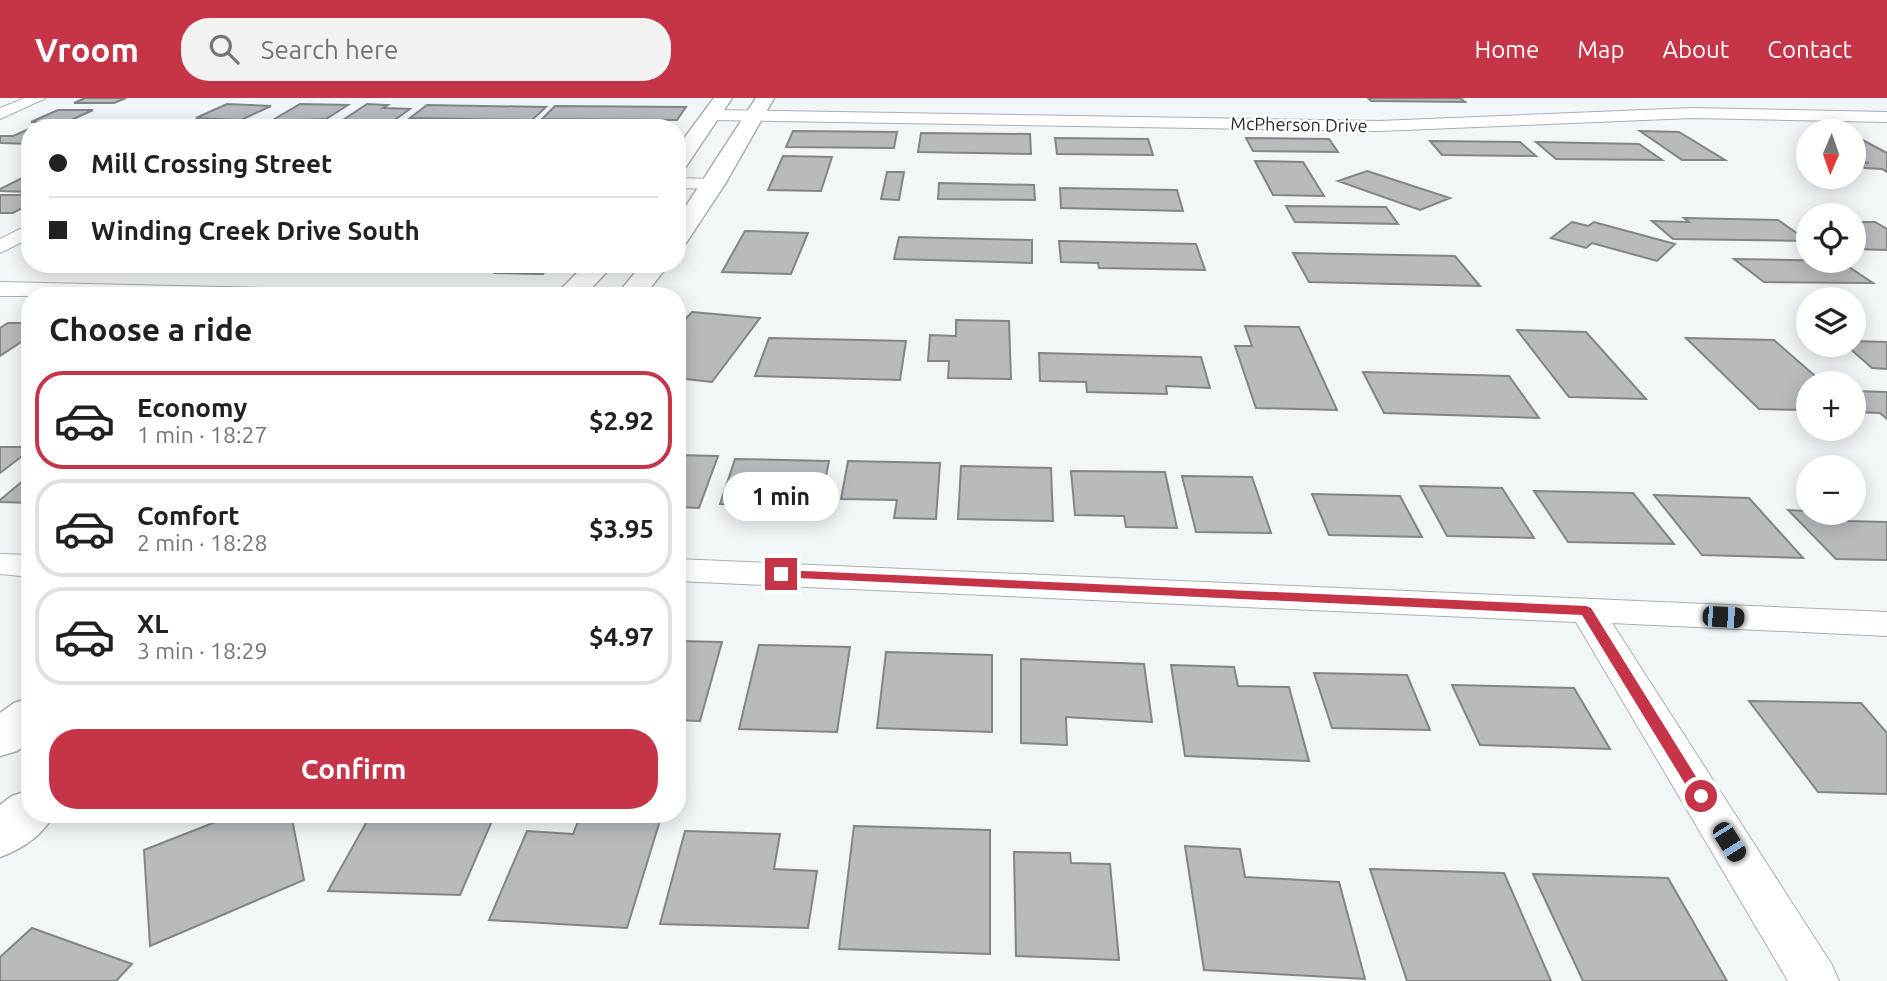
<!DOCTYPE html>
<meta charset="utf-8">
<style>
:root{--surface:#fff;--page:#f2f2f2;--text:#202124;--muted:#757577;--line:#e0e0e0;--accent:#c53447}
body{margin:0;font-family:Ubuntu,sans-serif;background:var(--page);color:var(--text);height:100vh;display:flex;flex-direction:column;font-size:26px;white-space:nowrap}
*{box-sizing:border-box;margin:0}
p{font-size:23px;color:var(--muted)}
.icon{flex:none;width:38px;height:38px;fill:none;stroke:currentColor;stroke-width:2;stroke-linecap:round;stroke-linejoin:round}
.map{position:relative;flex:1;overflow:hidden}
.details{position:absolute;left:21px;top:189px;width:665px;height:536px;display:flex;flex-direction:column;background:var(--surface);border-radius:28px;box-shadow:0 4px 18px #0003}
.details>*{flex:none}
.top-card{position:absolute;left:21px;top:21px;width:665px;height:154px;border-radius:28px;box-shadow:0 4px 18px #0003;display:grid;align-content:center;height:154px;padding:0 28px;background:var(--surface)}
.needle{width:46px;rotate:182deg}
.controls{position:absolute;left:1796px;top:21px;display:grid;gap:14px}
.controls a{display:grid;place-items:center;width:70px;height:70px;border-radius:50%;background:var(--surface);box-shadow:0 4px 18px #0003;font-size:35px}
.end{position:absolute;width:32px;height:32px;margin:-16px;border:9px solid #c53447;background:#fff;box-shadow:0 0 0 4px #fff}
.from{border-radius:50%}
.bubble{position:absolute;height:49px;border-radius:24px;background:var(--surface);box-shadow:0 4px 18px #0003;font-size:23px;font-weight:700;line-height:49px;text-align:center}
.car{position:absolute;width:21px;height:42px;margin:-21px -10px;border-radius:9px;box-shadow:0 0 5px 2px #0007;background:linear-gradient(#222 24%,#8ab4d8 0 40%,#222 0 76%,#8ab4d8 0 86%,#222 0)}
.top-card b{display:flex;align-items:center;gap:24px;height:66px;font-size:26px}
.top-card b+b{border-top:2px solid var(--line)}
.top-card i{width:18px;height:18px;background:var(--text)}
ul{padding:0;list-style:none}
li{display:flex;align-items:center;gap:21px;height:98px;margin:0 14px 10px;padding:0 14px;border:4px solid var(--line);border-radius:28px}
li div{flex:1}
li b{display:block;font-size:26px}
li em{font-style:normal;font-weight:700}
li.current{border-color:var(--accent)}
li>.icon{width:63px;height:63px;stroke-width:1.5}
h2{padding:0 28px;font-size:32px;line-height:84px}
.cta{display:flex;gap:14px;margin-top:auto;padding:14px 28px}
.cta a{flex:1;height:80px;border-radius:28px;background:var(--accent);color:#fff;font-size:28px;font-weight:700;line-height:80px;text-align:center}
header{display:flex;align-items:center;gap:42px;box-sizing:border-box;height:98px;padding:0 35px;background:var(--accent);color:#fff}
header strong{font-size:33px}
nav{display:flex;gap:38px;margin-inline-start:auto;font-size:24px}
.search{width:490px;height:63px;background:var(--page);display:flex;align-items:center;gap:18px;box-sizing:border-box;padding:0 24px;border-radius:28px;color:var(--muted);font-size:26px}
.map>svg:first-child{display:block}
</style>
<header>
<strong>Vroom</strong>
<div class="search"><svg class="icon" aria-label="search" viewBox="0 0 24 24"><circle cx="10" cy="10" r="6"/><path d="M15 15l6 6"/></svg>Search here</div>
<nav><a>Home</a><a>Map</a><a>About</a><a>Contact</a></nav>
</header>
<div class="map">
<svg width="1887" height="883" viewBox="0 0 1887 883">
<rect width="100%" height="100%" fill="#f1f6f8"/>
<path fill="#b7bbbe" stroke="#818588" stroke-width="2" d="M85 0H126L114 5H74Z
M1368 0H1460L1465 4 1371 3Z
M227 6 271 8 241 22 196 20Z
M300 6 348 7 326 21 271 23Z
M367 6 388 7 383 10 410 11 393 23 343 22Z
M427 7 546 9 532 22 410 20Z
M555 8 686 9 677 22 542 21Z
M58 12H93L67 24H31Z
M29 31 30 46 0 45V38H13Z
M793 33 897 34 894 50 786 49Z
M1640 33 1679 34 1725 62H1682Z
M921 35 1030 36 1031 56 918 54Z
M1853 37 1887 55V74L1882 71 1865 70 1855 64 1869 65 1853 62Z
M1055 40 1148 41 1153 57 1057 56Z
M1246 40 1329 41 1338 54 1253 53Z
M1430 43 1520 44 1536 58 1442 57Z
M1536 44 1639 46 1662 62 1556 61Z
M783 58 832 59 821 93 768 92Z
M1255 63 1303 64 1324 98 1273 97Z
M1367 73 1450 100 1420 112 1338 83Z
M887 74H904L899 102 881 101Z
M26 78H30V94L0 93V91Z
M939 85 1034 87 1035 102 938 101Z
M1060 90 1177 92 1183 113 1061 110Z
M0 97H30V106L13 115H0Z
M1286 108 1386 109 1398 126 1295 124Z
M1684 120 1778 122 1808 143 1673 141 1652 123 1689 124Z
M1572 124 1588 128 1594 124 1675 146 1657 163 1592 145 1586 150 1551 140Z
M1853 124H1875L1887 131V152L1853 151Z
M745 133 808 135 791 176 722 174Z
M899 139 1032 142V165L894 161Z
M1059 143 1196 146 1205 172 1099 170 1098 165 1061 164Z
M1293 155 1455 158 1480 188 1309 184Z
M1734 161 1840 163 1873 185 1764 184Z
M231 166H282L277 170H227Z
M350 166 343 173H313L319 167H293Z
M368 166H418L412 172 363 171Z
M438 166H489L467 168 462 174 432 173Z
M503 166H550L543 176 495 175Z
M692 214 760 220 712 284 677 280V230Z
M956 222 1009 223 1011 281 948 280 949 263H928L930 237 956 238Z
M8 225H30V238L0 258V230Z
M1245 228 1299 229 1337 312 1256 310 1235 248H1252Z
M1517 232 1586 234 1646 301 1569 299Z
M769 240 906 243 900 282 755 278Z
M1686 240 1774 242 1823 285H1808V312L1759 311Z
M1853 243 1887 244V271L1872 270 1846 247H1853Z
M1039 255 1201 259 1210 290 1166 288 1167 296 1087 294 1086 284 1040 283Z
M1363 274 1509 278 1539 320 1384 315Z
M1853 293 1887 294V321L1880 315 1853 314Z
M0 349H30V352L0 375Z
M677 357 718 358 699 410 677 409Z
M735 361 829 363 819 413 775 412 776 408 720 406Z
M848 363 940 365 936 421 894 420 897 402 841 401Z
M961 368 1051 370 1053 423 958 421Z
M1071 373 1165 374 1177 430 1126 429 1124 418 1075 417Z
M30 377V405L0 404V402Z
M1182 378 1252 379 1271 435 1196 434Z
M1420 388 1502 390 1534 440 1447 438Z
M1534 393 1633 395 1674 446 1568 444Z
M1312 396 1400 398 1422 439 1329 437Z
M1654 397 1749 400 1803 460 1702 457Z
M1788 412 1839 415 1848 423 1887 424V462L1836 461Z
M677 543 722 544 700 623 677 622Z
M759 547 850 549 837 634 739 631Z
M886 554 992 557V634L877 630Z
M1021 561 1144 566 1152 624 1066 619 1067 647 1021 645Z
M1171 567 1234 569 1238 588 1289 589 1309 663 1185 658Z
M1314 575 1407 577 1430 632 1332 630Z
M1452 587 1574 590 1610 651 1480 647Z
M1749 603 1861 605 1887 635V696L1818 694Z
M236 716H291L304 782 150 848 144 752Z
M371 716H495L460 797 328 793Z
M581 716H662L627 830 489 822 527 733 573 736Z
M854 728 990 732V856L839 851Z
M685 733 780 736 774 771 817 773 808 830 660 826Z
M1185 748 1240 751 1245 779 1339 784 1365 881 1204 872Z
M1014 754 1070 755 1071 765 1110 766 1119 862 1016 858Z
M1370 771 1504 775 1551 883H1407Z
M1533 776 1668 780 1727 883H1583Z
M32 830 132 866 116 883H0V859Z"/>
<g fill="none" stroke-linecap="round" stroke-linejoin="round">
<defs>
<path id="street" d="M25 0H46L0 21V10Z
M1692 10 1887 14V24L1692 20 1379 33 711 22 703 17 711 12 1379 23Z
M677 80 714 81 723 86 714 91 677 90Z
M30 126V140L0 155V141Z
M0 184 312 191 320 193 323 198H0Z
M0 456 30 457V479L0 476Z
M677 461 1887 514V538L1612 525 1832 867 1839 883H1788L1576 524 677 483Z"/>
<path id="secondary" d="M714 0H732L685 70 677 71V50Z
M756 0H774L725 86 686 145 677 147V122Z
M586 166H614L584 198H554Z
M642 166H669L644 198H616Z
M30 600V643L17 653 0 658V615L14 605Z
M30 692V716H54C43 737 22 751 0 759V707L12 698Z"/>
</defs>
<use href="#street" stroke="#aaafb1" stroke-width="2"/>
<use href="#secondary" stroke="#aaafb1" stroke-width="3"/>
<use href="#street" fill="#fff" fill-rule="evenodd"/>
<use href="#secondary" fill="#fff" fill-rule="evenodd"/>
</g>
<path fill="#c53447" d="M781 472 1586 508 1591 510 1708 698 1701 704 1695 702 1582 517 776 479 775 476Z"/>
<g text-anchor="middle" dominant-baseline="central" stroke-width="5" stroke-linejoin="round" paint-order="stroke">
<g font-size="18" fill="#2a2c2d" stroke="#fff">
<text transform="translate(1299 26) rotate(1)">McPherson Drive</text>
</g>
</g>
</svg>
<div class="controls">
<a><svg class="needle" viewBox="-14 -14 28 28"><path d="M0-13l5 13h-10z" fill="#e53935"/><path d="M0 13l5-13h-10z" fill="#757577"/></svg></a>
<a><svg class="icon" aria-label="locate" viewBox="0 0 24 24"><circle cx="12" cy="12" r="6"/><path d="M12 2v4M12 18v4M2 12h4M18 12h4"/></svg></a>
<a><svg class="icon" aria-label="layers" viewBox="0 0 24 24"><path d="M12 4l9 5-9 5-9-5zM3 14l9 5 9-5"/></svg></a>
<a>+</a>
<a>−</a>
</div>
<i class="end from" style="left:1701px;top:698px"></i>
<i class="end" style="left:781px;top:476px"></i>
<div class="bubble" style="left:723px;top:374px;width:116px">1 min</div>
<i class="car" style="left:1723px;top:519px;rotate:93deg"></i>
<i class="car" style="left:1729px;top:744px;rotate:148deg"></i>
<div class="top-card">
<b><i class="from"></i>Mill Crossing Street</b>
<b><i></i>Winding Creek Drive South</b>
</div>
<section class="details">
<h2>Choose a ride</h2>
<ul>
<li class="current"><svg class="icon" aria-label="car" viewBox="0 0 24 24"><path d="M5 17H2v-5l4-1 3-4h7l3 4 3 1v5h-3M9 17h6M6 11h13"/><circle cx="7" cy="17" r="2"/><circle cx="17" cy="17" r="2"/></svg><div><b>Economy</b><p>1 min · 18:27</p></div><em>$2.92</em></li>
<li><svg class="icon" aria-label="car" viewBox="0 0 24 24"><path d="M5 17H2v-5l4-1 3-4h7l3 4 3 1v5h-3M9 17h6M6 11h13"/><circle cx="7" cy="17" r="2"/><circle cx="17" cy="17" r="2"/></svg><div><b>Comfort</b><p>2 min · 18:28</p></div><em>$3.95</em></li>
<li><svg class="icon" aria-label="car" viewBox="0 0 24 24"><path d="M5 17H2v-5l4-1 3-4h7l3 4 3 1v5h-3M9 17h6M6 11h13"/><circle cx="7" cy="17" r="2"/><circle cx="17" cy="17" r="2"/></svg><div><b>XL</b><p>3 min · 18:29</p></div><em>$4.97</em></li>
</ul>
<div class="cta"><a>Confirm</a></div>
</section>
</div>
